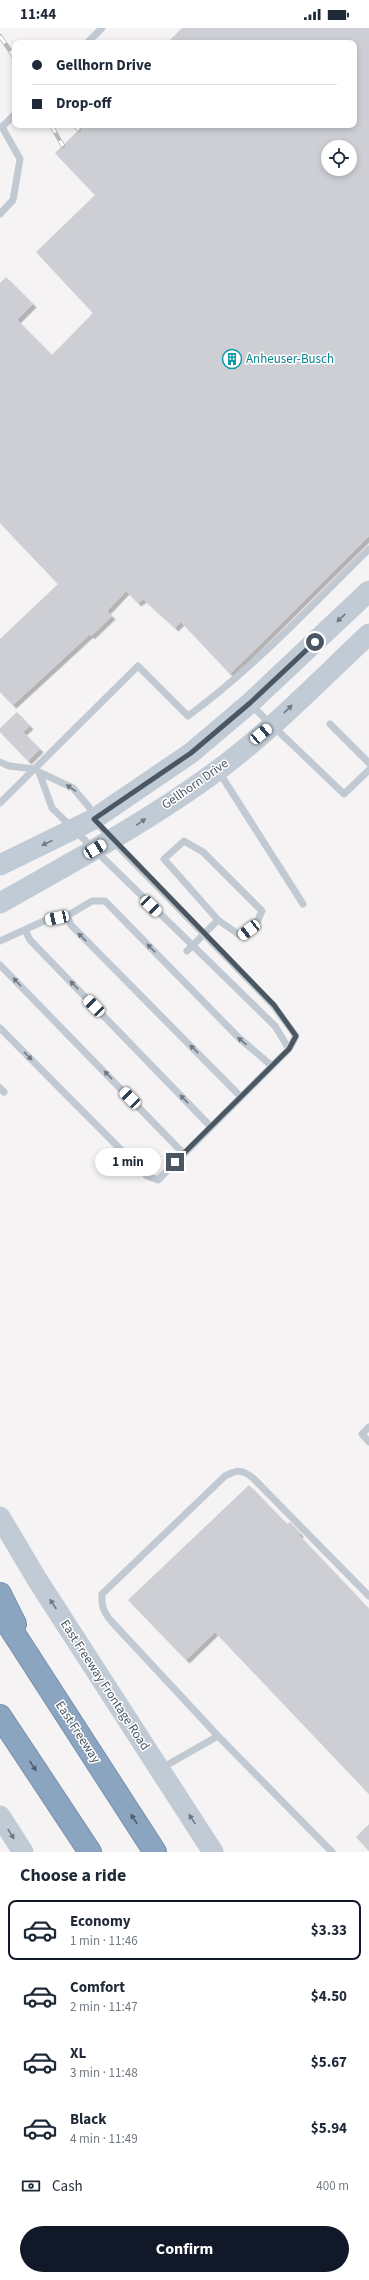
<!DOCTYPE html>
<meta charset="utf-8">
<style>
:root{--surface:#fff;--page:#f6f6f7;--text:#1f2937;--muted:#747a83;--line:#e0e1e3;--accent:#111827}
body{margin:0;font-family:"Source Sans 3",sans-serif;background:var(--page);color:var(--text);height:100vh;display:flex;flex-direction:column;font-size:15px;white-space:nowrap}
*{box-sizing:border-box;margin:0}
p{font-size:13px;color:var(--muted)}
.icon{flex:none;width:22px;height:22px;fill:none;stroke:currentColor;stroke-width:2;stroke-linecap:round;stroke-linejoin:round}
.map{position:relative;height:1824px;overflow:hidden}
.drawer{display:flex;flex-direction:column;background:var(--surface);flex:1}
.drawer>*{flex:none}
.hud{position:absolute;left:12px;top:12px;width:345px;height:88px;border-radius:8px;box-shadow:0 2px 6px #0003;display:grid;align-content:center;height:88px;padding:0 20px;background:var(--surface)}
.tools{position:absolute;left:321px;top:112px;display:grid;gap:8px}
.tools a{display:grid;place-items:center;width:36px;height:36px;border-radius:50%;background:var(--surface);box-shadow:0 2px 6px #0003;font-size:20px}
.end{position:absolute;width:18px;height:18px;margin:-9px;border:5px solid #4a5661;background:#fff;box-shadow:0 0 0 2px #fff}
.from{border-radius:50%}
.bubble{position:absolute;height:28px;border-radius:14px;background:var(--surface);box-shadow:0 2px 6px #0003;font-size:13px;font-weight:700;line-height:28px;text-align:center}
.car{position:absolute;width:12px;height:24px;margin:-12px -6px;border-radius:5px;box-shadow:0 0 3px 1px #0007;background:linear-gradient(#fff 24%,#345 0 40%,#fff 0 76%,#345 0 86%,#fff 0)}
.hud b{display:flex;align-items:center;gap:14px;height:38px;font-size:15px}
.hud b+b{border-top:1px solid var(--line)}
.hud i{width:10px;height:10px;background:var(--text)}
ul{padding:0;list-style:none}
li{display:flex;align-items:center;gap:12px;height:60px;margin:0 8px 6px;padding:0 12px;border:2px solid transparent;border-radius:8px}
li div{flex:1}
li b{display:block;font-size:15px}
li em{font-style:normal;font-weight:700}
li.selected{border-color:var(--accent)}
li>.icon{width:36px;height:36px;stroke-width:1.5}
h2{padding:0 20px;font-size:18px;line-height:48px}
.pay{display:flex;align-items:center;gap:10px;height:44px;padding:0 20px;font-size:15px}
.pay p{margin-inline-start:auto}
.cta{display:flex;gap:8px;margin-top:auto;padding:8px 20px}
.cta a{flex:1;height:46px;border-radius:24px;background:var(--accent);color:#fff;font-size:16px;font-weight:700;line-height:46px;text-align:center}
.status{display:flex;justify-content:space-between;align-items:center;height:28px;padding:0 20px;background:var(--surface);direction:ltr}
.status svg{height:11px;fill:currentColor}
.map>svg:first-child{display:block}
</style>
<div class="status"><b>11:44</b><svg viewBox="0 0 49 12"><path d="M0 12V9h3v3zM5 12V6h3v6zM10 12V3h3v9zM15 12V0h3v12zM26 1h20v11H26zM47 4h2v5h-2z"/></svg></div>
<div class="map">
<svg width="369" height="1824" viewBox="0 0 369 1824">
<defs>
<filter id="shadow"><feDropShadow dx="3.5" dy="3.5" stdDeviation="0" flood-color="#0004"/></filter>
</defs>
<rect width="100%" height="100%" fill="#f5f3f3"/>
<path fill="#cdcfd5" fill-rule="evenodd" filter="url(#shadow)" d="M182 0H369V508L230 646 181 594 175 600 143 571 138 575 126 563 107 583 112 588 91 608 90 606 13 677 0 664V611L58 556 0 495V255L6 249 33 276 17 292 52 327 93 285 36 224 95 167 55 125 84 97H354V15H167ZM328 119H350V141H328Z
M17 684 30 698 23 704 40 721 28 733 0 704V700Z
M249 1457 287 1496 290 1494 300 1505 299 1507 369 1581V1766L215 1604 186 1632 128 1572Z
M369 1796V1823L356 1809Z"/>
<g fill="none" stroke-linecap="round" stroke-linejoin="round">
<defs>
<path id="highway" d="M0 1566 15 1596
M0 1584 155 1824
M0 1688 90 1824"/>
</defs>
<use href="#highway" stroke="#7690ad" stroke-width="24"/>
<path stroke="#c1cad2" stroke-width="7" d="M87 15 102 0
M0 186 13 172 20 131 2 99 15 86
M251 677 344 766 369 742
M330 696 369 735
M0 734 9 738 35 741
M219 744 303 876
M0 775 138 638 188 688C254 640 310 579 369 521
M67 888 71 897 241 1069
M25 902 30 912 211 1099
M0 913 46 892 67 888 92 873H105L239 1010 272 1038
M187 923 218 892 164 831 184 813 203 824 262 883 256 896 241 908 218 892
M0 937 184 1126
M0 1000 147 1148 158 1152 289 1021 275 998 52 780 39 744 73 760 89 779 94 791 111 811 273 977 296 1008 289 1021
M0 1060 4 1064
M369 1399 362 1406 369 1414
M218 1708 112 1594C104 1585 101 1578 102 1566L225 1448C237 1442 242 1441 253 1450L369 1568
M160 1741 218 1708 332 1824"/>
<path stroke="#c1cbd6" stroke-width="21" d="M0 837 94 791 191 725 250 675 369 563
M0 875C74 833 149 793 218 742 272 702 320 652 369 606
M0 1489 38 1553 213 1824
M0 1788 23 1824"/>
<use href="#highway" stroke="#8ba5c1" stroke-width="22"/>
<defs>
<path id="rail" d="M0 8 15 30
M51 97 63 118
M74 97 79 102"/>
</defs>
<use href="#rail" stroke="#b5b8bd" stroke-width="4.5"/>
<use href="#rail" stroke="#fff" stroke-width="3" stroke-dasharray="9" stroke-linecap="butt"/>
</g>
<defs><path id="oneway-solid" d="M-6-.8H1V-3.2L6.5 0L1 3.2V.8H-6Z"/></defs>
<g fill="#6e7984">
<use href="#oneway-solid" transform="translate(341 590) rotate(137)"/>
<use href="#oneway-solid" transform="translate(288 681) rotate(-43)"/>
<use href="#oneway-solid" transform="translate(141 794) rotate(-34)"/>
<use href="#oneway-solid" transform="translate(47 815) rotate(154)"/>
<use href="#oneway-solid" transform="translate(53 1576) rotate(-123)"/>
<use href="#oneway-solid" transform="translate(192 1791) rotate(-123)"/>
<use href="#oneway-solid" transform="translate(11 1806) rotate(58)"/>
</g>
<g fill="#6e7983">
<use href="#oneway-solid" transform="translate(71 760) rotate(-146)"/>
<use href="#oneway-solid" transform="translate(82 909) rotate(-135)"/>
<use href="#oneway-solid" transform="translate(151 920) rotate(-134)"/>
<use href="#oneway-solid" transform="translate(17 954) rotate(-134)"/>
<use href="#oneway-solid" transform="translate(74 957) rotate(-134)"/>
<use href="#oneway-solid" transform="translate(242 1013) rotate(-139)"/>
<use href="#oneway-solid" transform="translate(194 1021) rotate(-135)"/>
<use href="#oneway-solid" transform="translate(28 1028) rotate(45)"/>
<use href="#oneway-solid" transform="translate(108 1047) rotate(-134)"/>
<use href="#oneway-solid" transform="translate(184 1071) rotate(-134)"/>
</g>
<g fill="#505e6b">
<use href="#oneway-solid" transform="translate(33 1738) rotate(56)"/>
<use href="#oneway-solid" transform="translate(134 1791) rotate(-123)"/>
</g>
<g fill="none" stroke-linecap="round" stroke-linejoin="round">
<path stroke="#4a5661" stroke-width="5" d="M175 1134 289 1021 296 1008 274 977 94 791 191 725 250 675 315 614"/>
</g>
<defs>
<symbol id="building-ring" viewBox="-11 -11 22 22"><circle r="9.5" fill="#fff" stroke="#0f9aa8" stroke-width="1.5"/><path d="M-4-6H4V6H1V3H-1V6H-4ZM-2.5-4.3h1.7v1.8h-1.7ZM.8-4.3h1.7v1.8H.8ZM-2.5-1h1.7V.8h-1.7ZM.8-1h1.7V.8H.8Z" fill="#0f9aa8"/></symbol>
</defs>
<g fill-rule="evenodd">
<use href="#building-ring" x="221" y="320" width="22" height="22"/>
</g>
<g text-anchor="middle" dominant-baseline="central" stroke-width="3" stroke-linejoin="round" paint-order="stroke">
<g font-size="13" fill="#0d838f" stroke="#fff" text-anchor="start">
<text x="246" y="331">Anheuser-Busch</text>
</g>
<g font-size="13" fill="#4a5661" stroke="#fff">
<text transform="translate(195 756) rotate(-35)">Gellhorn Drive</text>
<text transform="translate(105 1657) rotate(57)">East Freeway Frontage Road</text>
<text transform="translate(78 1704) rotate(57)">East Freeway</text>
</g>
</g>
</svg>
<div class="tools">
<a><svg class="icon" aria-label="locate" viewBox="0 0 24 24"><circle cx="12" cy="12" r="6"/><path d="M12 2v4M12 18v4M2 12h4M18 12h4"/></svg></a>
</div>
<i class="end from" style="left:315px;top:614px"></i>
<i class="end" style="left:175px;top:1134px"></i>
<div class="bubble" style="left:95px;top:1120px;width:66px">1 min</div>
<i class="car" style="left:261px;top:706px;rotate:50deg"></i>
<i class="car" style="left:95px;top:821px;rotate:59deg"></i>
<i class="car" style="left:151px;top:878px;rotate:134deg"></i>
<i class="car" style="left:57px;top:890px;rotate:258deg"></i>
<i class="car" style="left:249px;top:902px;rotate:232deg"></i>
<i class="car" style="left:94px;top:978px;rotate:316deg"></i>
<i class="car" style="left:130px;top:1070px;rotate:316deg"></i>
<div class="hud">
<b><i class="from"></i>Gellhorn Drive</b>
<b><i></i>Drop-off</b>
</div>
</div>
<section class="drawer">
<h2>Choose a ride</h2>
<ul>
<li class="selected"><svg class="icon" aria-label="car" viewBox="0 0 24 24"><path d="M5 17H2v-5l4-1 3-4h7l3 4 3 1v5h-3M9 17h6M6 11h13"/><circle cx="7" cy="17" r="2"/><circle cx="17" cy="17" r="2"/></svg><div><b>Economy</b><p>1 min · 11:46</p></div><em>$3.33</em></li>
<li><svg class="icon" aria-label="car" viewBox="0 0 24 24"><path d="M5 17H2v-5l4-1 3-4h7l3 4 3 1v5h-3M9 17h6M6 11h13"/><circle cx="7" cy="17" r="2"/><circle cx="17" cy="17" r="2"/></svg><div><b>Comfort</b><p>2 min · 11:47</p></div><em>$4.50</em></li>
<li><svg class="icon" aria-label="car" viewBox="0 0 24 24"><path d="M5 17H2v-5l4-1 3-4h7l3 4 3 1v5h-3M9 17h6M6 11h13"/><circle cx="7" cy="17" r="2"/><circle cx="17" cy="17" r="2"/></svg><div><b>XL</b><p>3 min · 11:48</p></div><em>$5.67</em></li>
<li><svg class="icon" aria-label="car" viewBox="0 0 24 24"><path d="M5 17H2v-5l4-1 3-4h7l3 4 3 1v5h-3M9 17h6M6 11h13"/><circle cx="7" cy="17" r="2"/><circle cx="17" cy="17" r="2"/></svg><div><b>Black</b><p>4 min · 11:49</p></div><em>$5.94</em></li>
</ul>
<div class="pay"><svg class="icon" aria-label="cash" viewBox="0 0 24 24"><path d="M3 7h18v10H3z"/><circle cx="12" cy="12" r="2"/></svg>Cash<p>400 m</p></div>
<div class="cta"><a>Confirm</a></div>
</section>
